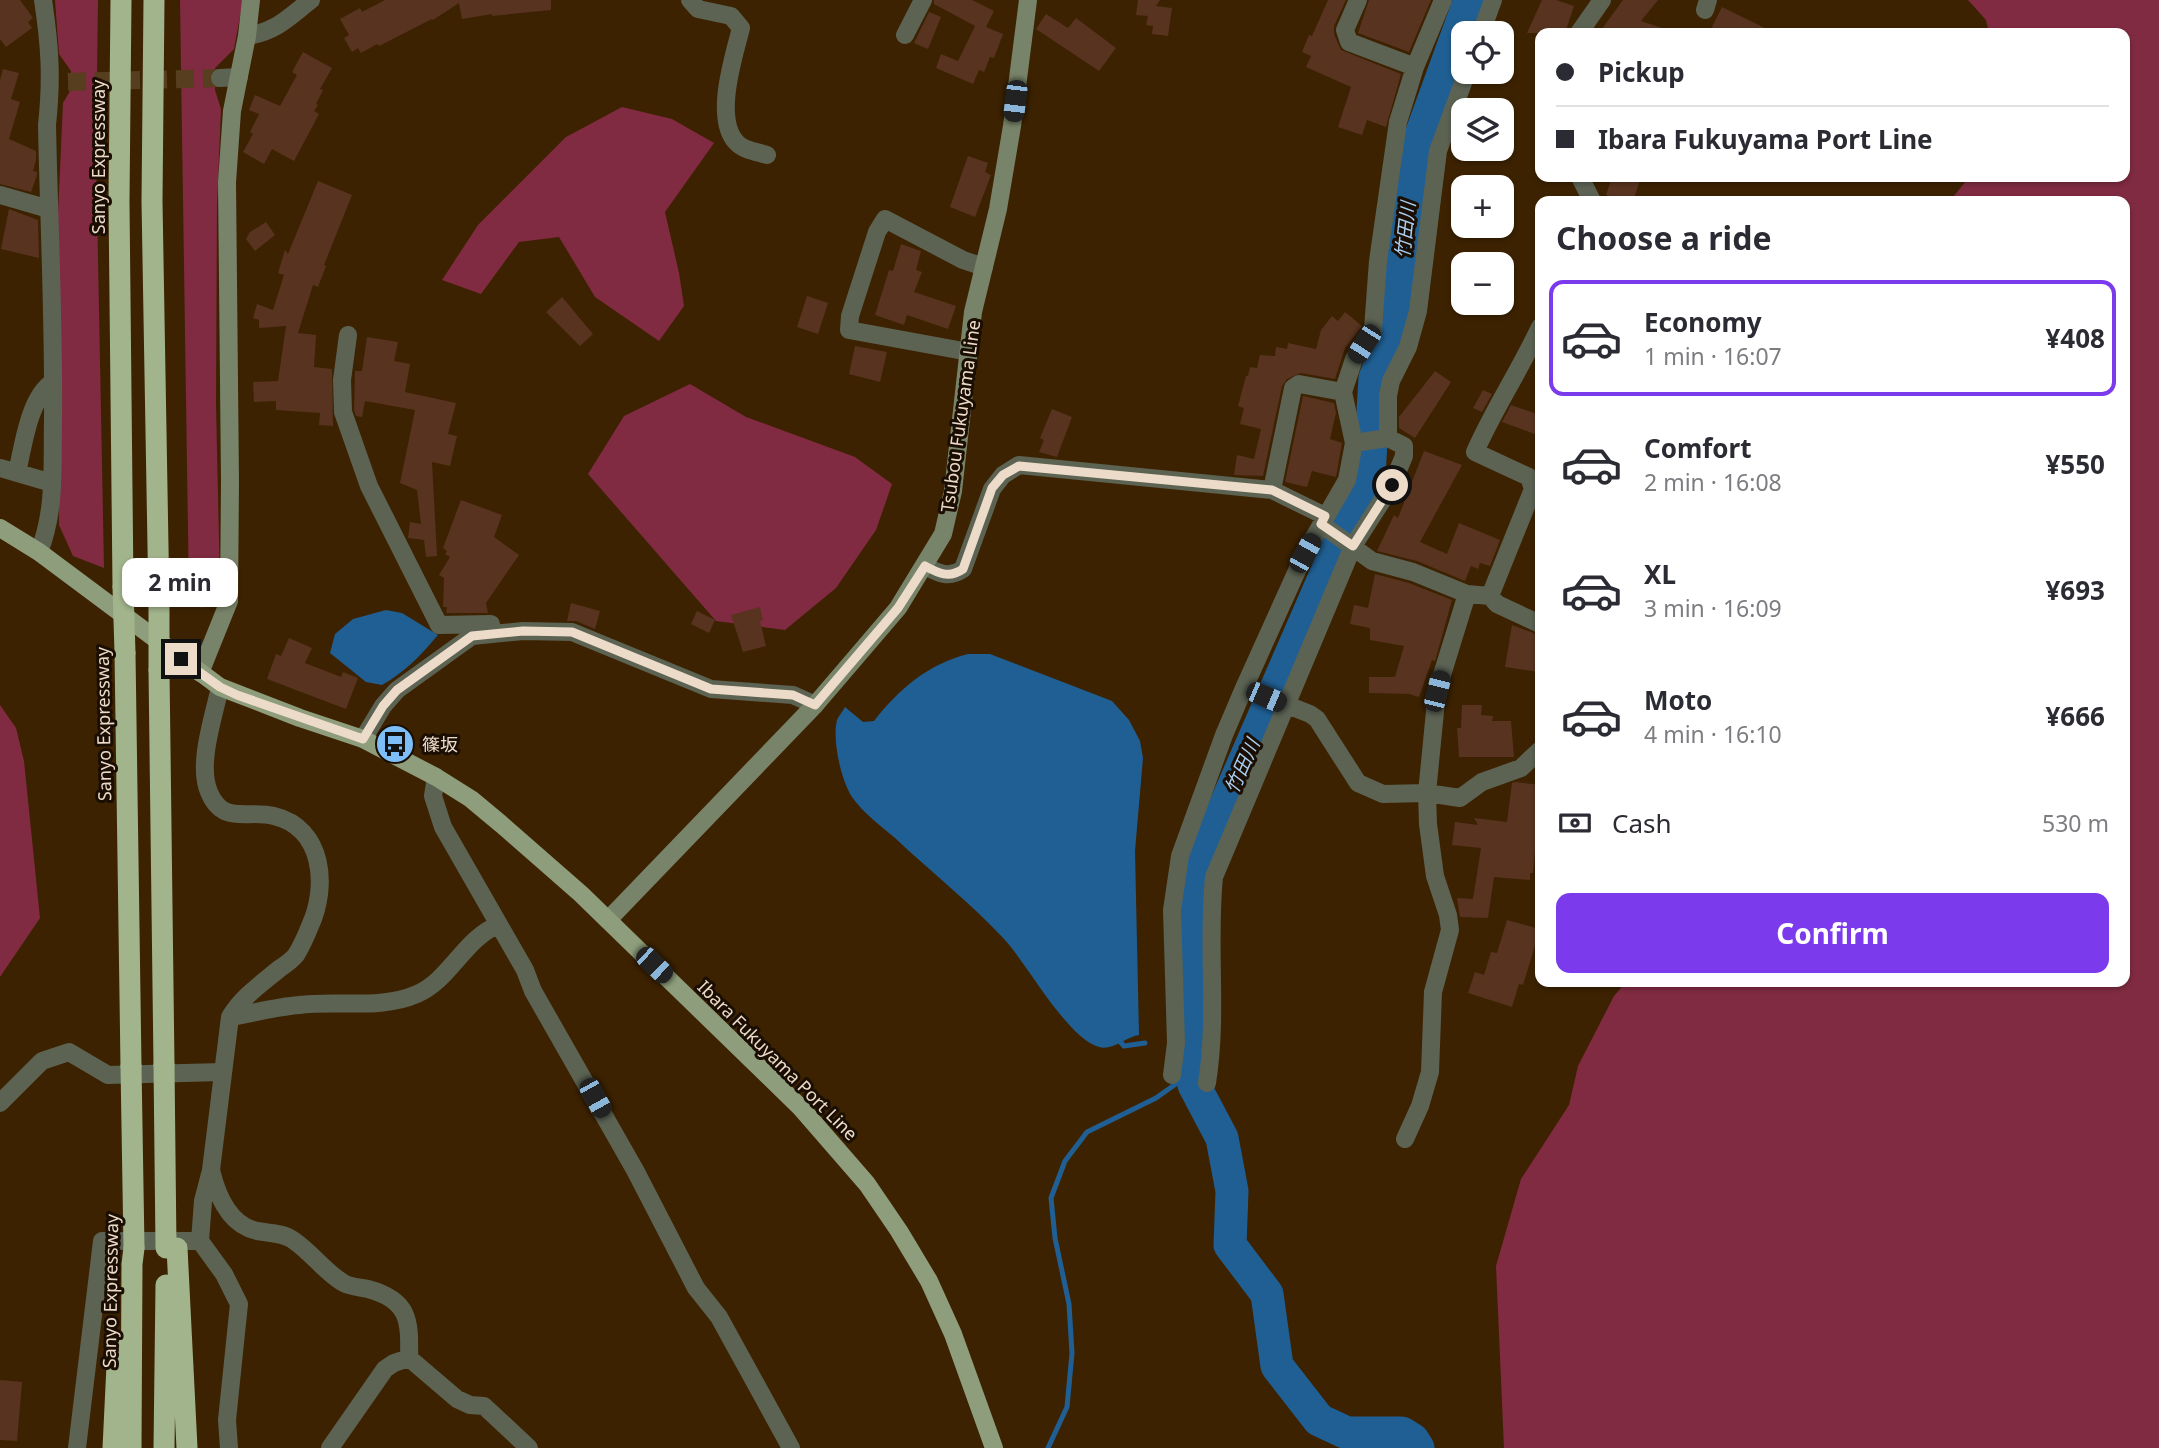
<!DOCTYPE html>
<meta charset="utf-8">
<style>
:root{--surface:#fff;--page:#f2f2f3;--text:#2b2b33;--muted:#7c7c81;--line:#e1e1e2;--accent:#7c3aed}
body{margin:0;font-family:"Noto Sans","Noto Sans JP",sans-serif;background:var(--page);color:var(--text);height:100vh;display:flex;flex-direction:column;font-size:26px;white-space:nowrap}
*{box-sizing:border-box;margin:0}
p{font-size:23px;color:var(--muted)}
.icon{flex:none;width:38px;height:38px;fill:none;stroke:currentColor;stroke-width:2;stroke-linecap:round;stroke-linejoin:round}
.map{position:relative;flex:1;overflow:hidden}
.panel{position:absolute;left:1535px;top:196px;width:595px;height:791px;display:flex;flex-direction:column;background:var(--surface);border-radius:14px;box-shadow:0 2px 5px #0004}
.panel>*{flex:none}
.top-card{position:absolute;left:1535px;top:28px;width:595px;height:154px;border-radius:14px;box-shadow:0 2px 5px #0004;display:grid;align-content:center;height:154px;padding:0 21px;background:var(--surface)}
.controls{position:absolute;left:1451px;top:21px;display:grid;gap:14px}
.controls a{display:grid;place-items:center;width:63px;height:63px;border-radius:14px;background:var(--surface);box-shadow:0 2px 5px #0004;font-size:35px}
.end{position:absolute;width:32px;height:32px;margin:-16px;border:9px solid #eddbca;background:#111;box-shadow:0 0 0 4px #111}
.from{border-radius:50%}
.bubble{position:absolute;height:49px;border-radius:14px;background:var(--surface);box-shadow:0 2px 5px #0004;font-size:23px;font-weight:700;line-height:49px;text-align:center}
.car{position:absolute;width:21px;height:42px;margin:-21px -10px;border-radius:9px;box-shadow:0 0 5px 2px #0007;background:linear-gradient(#222 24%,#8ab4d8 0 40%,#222 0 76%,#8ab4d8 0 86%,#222 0)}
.top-card b{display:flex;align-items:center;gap:24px;height:66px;font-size:26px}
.top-card b+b{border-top:2px solid var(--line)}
.top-card i{width:18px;height:18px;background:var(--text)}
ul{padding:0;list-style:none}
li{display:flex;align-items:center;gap:21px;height:116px;margin:0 14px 10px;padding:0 7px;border:4px solid transparent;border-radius:14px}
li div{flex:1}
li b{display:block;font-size:26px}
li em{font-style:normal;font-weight:700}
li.on{border-color:var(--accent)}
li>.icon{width:63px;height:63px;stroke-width:1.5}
h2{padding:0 21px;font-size:32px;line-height:84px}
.pay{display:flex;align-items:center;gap:18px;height:77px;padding:0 21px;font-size:26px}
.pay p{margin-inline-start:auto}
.action{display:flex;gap:14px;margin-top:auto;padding:14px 21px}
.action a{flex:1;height:80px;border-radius:14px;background:var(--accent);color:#fff;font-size:28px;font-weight:700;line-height:80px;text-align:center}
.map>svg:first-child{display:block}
</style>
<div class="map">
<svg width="2159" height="1448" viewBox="0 0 2159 1448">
<rect width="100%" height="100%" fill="#3c2200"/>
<path fill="#802b41" d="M55 0H98L96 155 104 568 73 556 59 525 56 258 63 103 70 91 71 71 59 54Z
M180 0H243L234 49 215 68V90L221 109 217 206 216 405 220 586 202 608 189 598Z
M1968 0H2159V1448H1504L1496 1266 1521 1179 1569 1105 1578 1066 1614 996 1626 982H2124V201H1950L1969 177H2124V33H1989L1986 20Z
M622 107 672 119 714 143 665 212 679 273 684 306 659 341 595 297 559 237 519 242 481 294 442 280 478 225 566 137Z
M690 384 746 417 855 457 892 484 876 530 836 588 785 630 716 621 588 474 624 416Z
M0 705 16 728 24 761 40 918 0 977Z"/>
<path fill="#205f93" d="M386 610 402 613 438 635C421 655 405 672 382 685L366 682 330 653 335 634 353 619Z
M968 654H990L1112 701 1129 720 1140 741 1143 758 1135 851 1139 1035C1126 1037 1112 1051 1099 1047 1067 1038 1028 965 1005 940 971 903 931 872 895 838 881 826 863 813 852 797 841 780 832 740 837 720 839 715 843 711 845 707L863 722 874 721C899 689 928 664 968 654Z"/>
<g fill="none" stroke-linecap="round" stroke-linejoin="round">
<path stroke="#205f93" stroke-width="5" d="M1116 1037 1124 1046 1145 1043
M1182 1037H1191
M1048 1448 1067 1407 1072 1353 1069 1304 1055 1238 1051 1198 1065 1161 1087 1132 1156 1098 1180 1081 1191 1069"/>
<path stroke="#205f93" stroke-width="33" d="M1418 1448 1413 1440 1402 1433H1347L1319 1420 1277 1366 1267 1294 1230 1245 1232 1191 1222 1138 1194 1085 1191 1069 1193 895 1201 861 1369 475 1375 378 1395 327 1413 157 1470 0"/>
</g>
<path fill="#583320" d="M0 0H20L33 18 28 22 32 28 6 47 0 39Z
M385 0H551V10L492 16V14L462 19 459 3 433 20 432 19 379 46 377 44 361 53 358 48 352 52 344 38 349 35 340 19 360 8 362 12Z
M934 0H972L994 11 986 27 1003 34 994 58 990 57 984 72 979 70 973 84 936 68 941 54 958 61 975 26 934 4Z
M1138 0H1160L1156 6 1172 8 1168 36 1152 34 1153 26 1146 25 1148 16 1136 15Z
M1328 0H1346L1334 26V34L1341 50 1401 74 1386 127 1367 120 1362 135 1338 127 1351 87 1306 67 1311 56 1302 52 1309 35 1312 36Z
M1369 0H1431L1409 52 1358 33Z
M1542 0H1556L1574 6 1565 33H1527Z
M1623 0H1658L1641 21 1668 30 1667 33H1599Z
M1722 7 1775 33H1709Z
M929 12 941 17 928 49 914 43Z
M1046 14 1068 28 1076 18 1116 48 1099 71 1036 29Z
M303 52 332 68 320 89 323 90 316 104 318 105 314 111 319 114 294 161 272 149 264 164 243 152 253 134 250 132 259 114 249 110 255 95 280 106 297 75 292 72Z
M3 69 19 73 11 99 20 102 9 139 36 151V160L33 171 37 172V175L31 192 0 184V80Z
M968 156 988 163 985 172 991 175 975 217 950 207Z
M1612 177H1641L1633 201H1625L1606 195Z
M318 181 352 195 324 265 326 266 318 287 313 285 298 333 316 335 314 367 332 369 333 426 319 425 320 413 276 410V401L254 402 253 382 278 381 286 326 259 328V320L253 318 257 304 273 310 284 275 278 273 285 250 288 254Z
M9 209 38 220 39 258 1 249Z
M266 222 275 235 255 251 246 239 250 232Z
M901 244 921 251 916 270 922 272 914 292 956 306 948 329 907 315 904 325 875 315 889 270 893 271Z
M807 296 828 303 818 334 797 327Z
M562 297 593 334 580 346 546 312Z
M1345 312 1362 326 1345 348 1335 379 1301 373 1287 379 1282 386 1263 476 1234 475 1237 455 1254 459 1261 429 1240 424 1244 408 1238 406 1246 376H1248L1250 367 1257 368 1260 355 1275 356 1276 347 1287 349 1288 343 1316 349 1321 330 1332 316 1338 321Z
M367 337 398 342 394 361 410 364 405 392 456 403 448 434 457 436 450 466 432 462 437 556 426 557 424 540 408 538 410 522 421 524 417 490 400 483 415 410 365 401 362 417 356 416 354 410 355 371H362Z
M855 346 887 352 880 382 849 374Z
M1435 371 1451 382 1415 438 1399 428V417Z
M1483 390 1492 394 1482 412 1473 408Z
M1303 396 1334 403 1336 413 1330 439 1342 443 1336 477 1312 471 1307 487 1285 482Z
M1511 405 1540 415V436L1502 422Z
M1052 409 1072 417 1057 457 1039 452 1044 440 1040 438Z
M1424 451 1462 465 1420 542 1447 554 1459 523 1500 540 1490 566 1480 563 1478 569 1471 566 1465 581 1417 561 1377 551 1394 515 1398 518Z
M461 500 502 515 494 537 519 555 486 603 488 613H446L447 607H443L444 578 439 575 450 557 445 554 447 551 443 548Z
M1375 574 1409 583 1452 600 1435 661 1432 660 1419 697 1409 694 1369 693V677H1395L1404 646 1370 640V628L1350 624 1354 605 1368 608Z
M571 603 600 611 595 629 576 621H567Z
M760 607 763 620 760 621 766 646 743 652 731 615Z
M697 611 715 620 709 633 691 624Z
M1512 625 1539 635 1537 653H1540V672L1505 667Z
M289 638 312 648 305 663 341 677 343 672 358 678 346 709 267 679 276 654 281 656Z
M1462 705H1482L1481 715 1493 716 1492 721H1511L1514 757H1459L1457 728H1461Z
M1515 782 1540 785V842L1536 841 1533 873H1530V880L1494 877 1488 918 1460 917 1457 898 1473 899 1481 848 1452 845 1455 822 1478 825 1474 818 1507 822 1512 783Z
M1507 920 1540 929 1523 985 1519 984 1512 1007 1468 993 1475 972 1484 975 1491 952 1497 953Z
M0 1380 22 1382 17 1441 0 1440Z"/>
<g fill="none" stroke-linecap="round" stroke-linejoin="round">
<path stroke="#573e1e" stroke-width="18" stroke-dasharray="18 9" stroke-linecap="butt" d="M68 82 220 78"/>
<path stroke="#5c6353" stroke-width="18" d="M690 0 698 9 731 16 741 28C734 56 713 119 737 143 743 150 758 152 767 155
M1358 0 1345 30 1349 42 1415 67
M1705 10 1708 0
M1481 33 1493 0
M1579 33 1602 0
M905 35 923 0
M247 36C276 32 289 17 311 0
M220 78 239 77
M1580 177 1592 201
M0 195 49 209
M348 335 342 380 343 412 369 486 439 625 491 624
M969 352 849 330 850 316 877 232 885 219 963 260 984 267
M1354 443 1388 438
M0 468 52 483
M17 473C23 447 29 397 53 382
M1272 490 1293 388 1299 384 1343 392
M1321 524 1372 561 1413 572 1467 594 1490 596 1533 489 1529 477 1475 452C1494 409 1520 370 1540 327
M39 552C56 510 52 464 53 420 54 322 49 223 47 125 52 79 50 46 43 0
M925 566C938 573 949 579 963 569L992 489 1003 475 1019 465 1272 490 1325 516
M1490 596 1497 604 1540 624
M220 687C214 716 197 764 209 792 223 826 248 809 274 816 324 828 328 887 310 926 306 936 301 947 296 955 292 960 285 965 279 969 261 984 242 997 230 1017
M1244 688 1310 714 1317 719 1358 783 1383 794 1427 793 1460 798 1482 782 1521 768 1540 750
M363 739 383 706 397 690 472 636 523 631 572 632 711 689 793 695 815 705
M436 777 433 796 443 827 525 970 533 991 635 1170 696 1288 719 1317 791 1448
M498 925C464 939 450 980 417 994 381 1010 337 1000 299 1005 276 1007 253 1013 230 1017L211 1170C217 1195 229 1225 257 1231 269 1233 284 1233 293 1240 311 1252 324 1271 342 1282 349 1287 359 1287 368 1289 409 1300 410 1320 409 1358L457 1399 470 1405 484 1406 529 1448
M1172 1075 1176 1043 1172 910 1180 856 1224 735 1244 688 1305 553 1347 480 1354 443 1343 392 1354 359 1373 329 1378 261 1398 122 1415 67 1443 0
M1207 1083C1218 1015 1207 945 1214 877L1353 546 1392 485 1404 456V446L1388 438V396L1391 381 1408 347 1418 311 1438 151 1467 72
M0 1103 42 1061 69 1052 108 1075 222 1072
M1405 1139 1420 1106 1430 1072 1433 992 1450 930 1448 915 1435 876 1428 824 1427 793 1437 691 1467 594
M210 1174 203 1201 200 1241 224 1274 239 1304 227 1420 229 1448
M77 1448 102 1241H200
M330 1448 385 1369 394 1363 409 1358"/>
<path stroke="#788469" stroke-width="18" d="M200 673 229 601 230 481 227 182 232 111 247 36 251 0
M608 920 815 705 898 608 943 534 953 491 973 312 998 209 1012 126 1028 0"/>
<path stroke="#8e9d7b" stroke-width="18" d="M0 528 39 552 220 687 300 718 363 739 436 777 471 799 501 824 581 894 801 1108 867 1184 899 1231 929 1281 953 1334 994 1448"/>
<path stroke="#a2b48b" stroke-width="21" d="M121 0 119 201 123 587
M154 0 152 201 159 604
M125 653 131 1066
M159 670 164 1065
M177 1248 187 1448
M113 1448 118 1345
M131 1448 132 1264 134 1248
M164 1448 166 1285"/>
<path stroke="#a2b48b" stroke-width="21" d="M123 587 125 653
M159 670V604
M164 1065 166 1248
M131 1066 134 1248"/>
</g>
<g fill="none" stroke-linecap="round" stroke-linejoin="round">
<path stroke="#eddbca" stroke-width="9" d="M181 659 220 687 237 695 363 739 383 706 397 690 472 636 523 631 572 632 711 689 793 695 815 705 898 608 925 566C938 573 949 579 963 569L992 488 1003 475 1019 466 1272 490 1325 516 1321 524 1353 546 1392 485"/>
</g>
<defs>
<symbol id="bus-disc" viewBox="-11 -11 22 22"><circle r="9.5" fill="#7dbef9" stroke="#1a0e03"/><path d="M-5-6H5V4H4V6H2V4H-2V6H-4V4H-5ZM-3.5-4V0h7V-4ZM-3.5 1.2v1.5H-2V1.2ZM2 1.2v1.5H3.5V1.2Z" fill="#111"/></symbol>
</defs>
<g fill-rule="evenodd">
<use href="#bus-disc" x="373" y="722" width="44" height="44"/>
</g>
<g text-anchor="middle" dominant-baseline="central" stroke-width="6" stroke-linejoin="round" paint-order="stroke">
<g font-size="18" fill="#eddbca" stroke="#1a0e03">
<text transform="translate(98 157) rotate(-90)">Sanyo Expressway</text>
<text transform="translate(960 416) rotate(-82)">Tsubou Fukuyama Line</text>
<text transform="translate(103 724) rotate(-91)">Sanyo Expressway</text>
<text transform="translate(778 1060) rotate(45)">Ibara Fukuyama Port Line</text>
<text transform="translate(110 1291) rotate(-89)">Sanyo Expressway</text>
</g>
<g font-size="18" fill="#eddbca" stroke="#1a0e03" text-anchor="start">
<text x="422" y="744">篠坂</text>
</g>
<g font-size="19" font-style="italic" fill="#aacff3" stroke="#1a0e03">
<text transform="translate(1405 230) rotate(-84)">竹田川</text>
<text transform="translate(1242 766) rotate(-66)">竹田川</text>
</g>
</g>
</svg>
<div class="controls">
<a><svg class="icon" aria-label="locate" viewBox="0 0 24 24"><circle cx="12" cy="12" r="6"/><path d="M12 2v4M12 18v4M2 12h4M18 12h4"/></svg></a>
<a><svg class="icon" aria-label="layers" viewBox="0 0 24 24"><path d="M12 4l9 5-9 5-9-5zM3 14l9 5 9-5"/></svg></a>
<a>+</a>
<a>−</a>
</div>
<i class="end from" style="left:1392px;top:485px"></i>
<i class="end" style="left:181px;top:659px"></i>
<div class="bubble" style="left:122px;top:558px;width:116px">2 min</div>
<i class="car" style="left:1015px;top:101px;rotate:187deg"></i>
<i class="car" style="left:1364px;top:344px;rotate:213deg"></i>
<i class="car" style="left:1305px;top:553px;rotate:29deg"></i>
<i class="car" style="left:1437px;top:691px;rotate:14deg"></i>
<i class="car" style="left:1266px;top:697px;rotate:113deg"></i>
<i class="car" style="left:654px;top:965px;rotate:134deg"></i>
<i class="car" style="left:595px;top:1098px;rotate:151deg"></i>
<div class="top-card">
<b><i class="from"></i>Pickup</b>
<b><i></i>Ibara Fukuyama Port Line</b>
</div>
<section class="panel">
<h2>Choose a ride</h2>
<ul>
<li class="on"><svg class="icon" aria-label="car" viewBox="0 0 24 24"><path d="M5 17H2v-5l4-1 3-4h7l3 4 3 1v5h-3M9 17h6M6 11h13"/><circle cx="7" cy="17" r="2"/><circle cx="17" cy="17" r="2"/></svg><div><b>Economy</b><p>1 min · 16:07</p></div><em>¥408</em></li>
<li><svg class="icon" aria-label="car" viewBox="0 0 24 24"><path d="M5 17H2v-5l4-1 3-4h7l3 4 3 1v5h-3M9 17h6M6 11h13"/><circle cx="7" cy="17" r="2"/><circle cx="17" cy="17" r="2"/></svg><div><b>Comfort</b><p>2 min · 16:08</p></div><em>¥550</em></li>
<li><svg class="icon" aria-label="car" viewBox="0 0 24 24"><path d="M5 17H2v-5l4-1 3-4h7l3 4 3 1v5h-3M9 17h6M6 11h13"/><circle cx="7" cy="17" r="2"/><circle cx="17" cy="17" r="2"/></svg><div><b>XL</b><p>3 min · 16:09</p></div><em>¥693</em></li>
<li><svg class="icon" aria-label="car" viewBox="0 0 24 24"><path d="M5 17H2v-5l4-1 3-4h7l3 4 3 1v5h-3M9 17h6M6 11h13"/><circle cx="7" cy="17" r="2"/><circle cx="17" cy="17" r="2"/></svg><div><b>Moto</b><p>4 min · 16:10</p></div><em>¥666</em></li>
</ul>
<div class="pay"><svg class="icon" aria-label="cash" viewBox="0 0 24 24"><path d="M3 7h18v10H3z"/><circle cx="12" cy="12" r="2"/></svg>Cash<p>530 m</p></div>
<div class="action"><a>Confirm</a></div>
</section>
</div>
